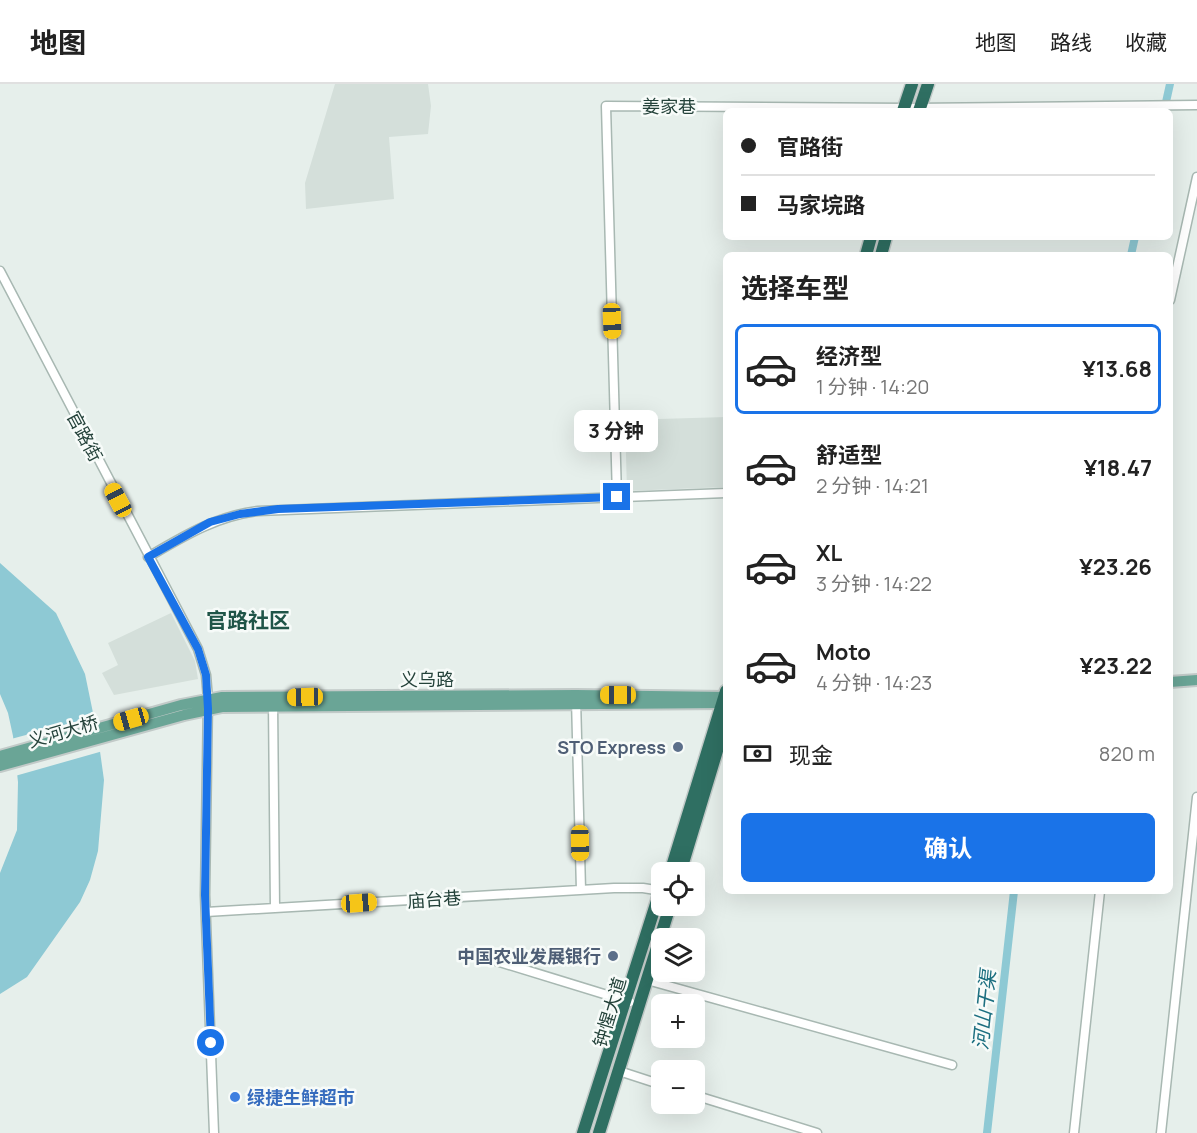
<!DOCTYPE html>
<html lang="zh">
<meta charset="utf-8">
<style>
:root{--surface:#fff;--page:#f2f2f2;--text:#222;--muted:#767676;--line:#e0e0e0;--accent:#1a73e8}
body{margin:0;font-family:Manrope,"Noto Sans SC",sans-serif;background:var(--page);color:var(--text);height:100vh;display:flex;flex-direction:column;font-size:22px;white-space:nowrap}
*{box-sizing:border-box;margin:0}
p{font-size:20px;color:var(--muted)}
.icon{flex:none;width:33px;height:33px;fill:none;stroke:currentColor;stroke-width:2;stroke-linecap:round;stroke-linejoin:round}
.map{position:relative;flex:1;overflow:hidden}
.details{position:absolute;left:723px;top:168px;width:450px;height:642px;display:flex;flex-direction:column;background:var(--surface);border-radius:9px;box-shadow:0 6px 24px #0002}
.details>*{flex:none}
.hud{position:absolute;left:723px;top:24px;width:450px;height:132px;border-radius:9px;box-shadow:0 6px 24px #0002;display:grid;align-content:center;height:132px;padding:0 18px;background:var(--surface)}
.tools{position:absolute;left:651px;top:778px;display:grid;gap:12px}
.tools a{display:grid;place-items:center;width:54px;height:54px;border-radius:9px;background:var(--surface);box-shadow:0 6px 24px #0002;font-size:30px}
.end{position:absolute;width:27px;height:27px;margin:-14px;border:8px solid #1a73e8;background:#fff;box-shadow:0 0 0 3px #fff}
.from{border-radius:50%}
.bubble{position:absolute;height:42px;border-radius:9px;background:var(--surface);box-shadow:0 6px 24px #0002;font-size:20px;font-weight:700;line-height:42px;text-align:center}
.car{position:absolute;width:18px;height:36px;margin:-18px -9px;border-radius:8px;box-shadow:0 0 4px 2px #0007;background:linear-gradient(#f5c518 24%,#345 0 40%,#f5c518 0 76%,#345 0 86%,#f5c518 0)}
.hud b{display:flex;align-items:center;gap:21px;height:57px;font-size:22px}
.hud b+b{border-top:2px solid var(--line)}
.hud i{width:15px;height:15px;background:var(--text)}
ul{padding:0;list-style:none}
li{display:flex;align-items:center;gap:18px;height:90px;margin:0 12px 9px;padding:0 6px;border:3px solid transparent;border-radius:9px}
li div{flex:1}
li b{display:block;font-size:22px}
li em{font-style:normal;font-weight:700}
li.current{border-color:var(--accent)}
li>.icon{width:54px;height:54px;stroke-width:1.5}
h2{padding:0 18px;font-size:27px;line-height:72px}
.pay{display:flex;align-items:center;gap:15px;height:66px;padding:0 18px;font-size:22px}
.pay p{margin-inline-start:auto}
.action{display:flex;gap:12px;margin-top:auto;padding:12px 18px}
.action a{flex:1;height:69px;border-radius:9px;background:var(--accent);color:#fff;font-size:24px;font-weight:700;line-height:69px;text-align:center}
header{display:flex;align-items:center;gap:36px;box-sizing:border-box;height:84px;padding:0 30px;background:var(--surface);border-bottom:2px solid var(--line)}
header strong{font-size:28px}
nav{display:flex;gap:33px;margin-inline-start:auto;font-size:21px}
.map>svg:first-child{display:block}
</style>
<header>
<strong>地图</strong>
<nav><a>地图</a><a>路线</a><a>收藏</a></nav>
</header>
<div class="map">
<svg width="1197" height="1049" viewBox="0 0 1197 1049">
<rect width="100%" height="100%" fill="#e6efeb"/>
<path fill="#d4dfda" d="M335 0H428L431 22 428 50 389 53 394 115 306 125 305 99Z
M726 333V403L627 407 625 336Z
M171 529 195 577 198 595 114 611 102 589 118 581 108 559Z"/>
<path fill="#8ec9d4" d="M0 479 56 529 85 590 98 653 104 696 98 767 90 796 80 818 27 893 0 910V789L17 746 18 698 13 652 8 629 0 610Z"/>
<path fill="#e6efeb" d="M97 632 103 667 15 692 11 655Z"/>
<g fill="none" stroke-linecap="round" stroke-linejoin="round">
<path stroke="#8ec9d4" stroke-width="8" d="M1164 27 1170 0
M1131 171 1135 153
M987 1049 1014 807"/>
<defs>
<path id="minor" d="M0 187 198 565 206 591 208 615 205 811 214 1049
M1170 216 1197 93
M617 413 606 22 911 24 1197 21
M148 473C184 452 216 432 258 427L726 409
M576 615 581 806
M273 618 275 824
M206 828 614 804H643L662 807
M493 876 630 918
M647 896 952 981
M619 987 662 1001
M694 1011 817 1049
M1074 1049 1100 807
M1161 1049 1197 713"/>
<path id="major" d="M1170 598 1197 596
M0 672 181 621 222 613 576 611 726 613
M0 682 184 631 222 623 726 619"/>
<path id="highway" d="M903 27 912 0
M919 27 928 0
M866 171 871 153
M881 171 886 153
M670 789 726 607
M680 789 726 637
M583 1049 662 801
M599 1049 670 822"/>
</defs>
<use href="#minor" stroke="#a8b8b2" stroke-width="11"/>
<use href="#major" stroke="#c2cac8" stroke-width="14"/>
<use href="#highway" stroke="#c2cac8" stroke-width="15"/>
<use href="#minor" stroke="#fff" stroke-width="8"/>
<use href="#major" stroke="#6aa596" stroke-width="10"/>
<use href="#highway" stroke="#2f6f62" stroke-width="12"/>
</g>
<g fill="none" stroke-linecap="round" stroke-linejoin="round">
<path stroke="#1a73e8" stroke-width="8" d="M211 959 205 811 208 625 206 591 198 565 148 473 210 438 240 430 278 425 617 413"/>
</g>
<g fill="#5c6f8a" stroke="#f7fbf9" stroke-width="2">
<circle cx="678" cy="663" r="6"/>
<circle cx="613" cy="872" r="6"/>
</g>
<circle fill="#3f7fe0" stroke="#f7fbf9" stroke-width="2" cx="235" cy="1013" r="6"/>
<g text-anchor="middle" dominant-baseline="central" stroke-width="5" stroke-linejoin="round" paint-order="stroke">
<g font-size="18" fill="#24423a" stroke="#f7fbf9">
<text x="669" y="22">姜家巷</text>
<text transform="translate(85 352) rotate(62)">官路街</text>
<text x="427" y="595">义乌路</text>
<text transform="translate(63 647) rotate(-16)">义河大桥</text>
<text transform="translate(434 815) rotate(-4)">庙台巷</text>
<text transform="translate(609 928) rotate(-73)">钟惺大道</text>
</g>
<g font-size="18" font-weight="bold" fill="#4e5e75" stroke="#f7fbf9" text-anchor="end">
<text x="666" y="663">STO Express</text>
<text x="601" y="872">中国农业发展银行</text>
</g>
<g font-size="18" font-weight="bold" fill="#366cbe" stroke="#f7fbf9" text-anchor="start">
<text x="247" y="1013">绿捷生鲜超市</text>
</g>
<g font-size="20" font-style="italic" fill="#1c6f80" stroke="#f7fbf9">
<text transform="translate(984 926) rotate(-84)">河山干渠</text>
</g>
<g font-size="21" font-weight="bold" fill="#1f5548" stroke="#f7fbf9">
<text x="248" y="536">官路社区</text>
</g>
</g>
</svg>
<div class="tools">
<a><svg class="icon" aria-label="locate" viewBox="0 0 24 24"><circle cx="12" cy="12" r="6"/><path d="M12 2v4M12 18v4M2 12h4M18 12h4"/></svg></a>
<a><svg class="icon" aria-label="layers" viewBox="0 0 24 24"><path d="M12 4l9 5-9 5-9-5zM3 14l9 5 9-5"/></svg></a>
<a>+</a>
<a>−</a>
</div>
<i class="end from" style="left:211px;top:959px"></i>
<i class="end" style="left:617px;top:413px"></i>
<div class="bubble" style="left:574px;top:326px;width:84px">3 分钟</div>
<i class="car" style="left:612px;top:237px;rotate:178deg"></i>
<i class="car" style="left:118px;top:416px;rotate:332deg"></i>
<i class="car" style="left:618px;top:611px;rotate:270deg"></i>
<i class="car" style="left:305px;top:613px;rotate:269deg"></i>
<i class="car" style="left:131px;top:635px;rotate:254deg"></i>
<i class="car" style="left:580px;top:759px;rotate:179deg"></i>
<i class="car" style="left:359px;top:819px;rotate:86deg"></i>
<div class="hud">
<b><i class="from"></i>官路街</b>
<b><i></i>马家垸路</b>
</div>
<section class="details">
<h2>选择车型</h2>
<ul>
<li class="current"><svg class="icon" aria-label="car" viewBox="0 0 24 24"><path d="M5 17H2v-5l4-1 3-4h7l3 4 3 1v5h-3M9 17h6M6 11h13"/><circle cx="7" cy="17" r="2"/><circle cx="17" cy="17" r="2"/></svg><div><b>经济型</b><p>1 分钟 · 14:20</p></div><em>¥13.68</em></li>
<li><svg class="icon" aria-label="car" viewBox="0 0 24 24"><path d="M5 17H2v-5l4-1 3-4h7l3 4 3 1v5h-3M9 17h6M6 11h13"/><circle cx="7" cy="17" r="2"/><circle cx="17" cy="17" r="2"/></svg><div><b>舒适型</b><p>2 分钟 · 14:21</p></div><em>¥18.47</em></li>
<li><svg class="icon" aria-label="car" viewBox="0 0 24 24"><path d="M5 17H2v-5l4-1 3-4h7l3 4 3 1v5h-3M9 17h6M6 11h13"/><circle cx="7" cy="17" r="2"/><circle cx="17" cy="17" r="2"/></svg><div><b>XL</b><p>3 分钟 · 14:22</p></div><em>¥23.26</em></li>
<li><svg class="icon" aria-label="car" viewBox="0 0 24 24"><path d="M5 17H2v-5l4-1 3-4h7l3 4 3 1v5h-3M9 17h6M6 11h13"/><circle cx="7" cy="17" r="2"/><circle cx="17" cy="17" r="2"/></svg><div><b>Moto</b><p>4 分钟 · 14:23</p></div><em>¥23.22</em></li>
</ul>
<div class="pay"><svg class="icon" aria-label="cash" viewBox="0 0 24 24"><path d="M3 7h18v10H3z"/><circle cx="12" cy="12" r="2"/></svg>现金<p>820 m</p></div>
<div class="action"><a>确认</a></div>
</section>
</div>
